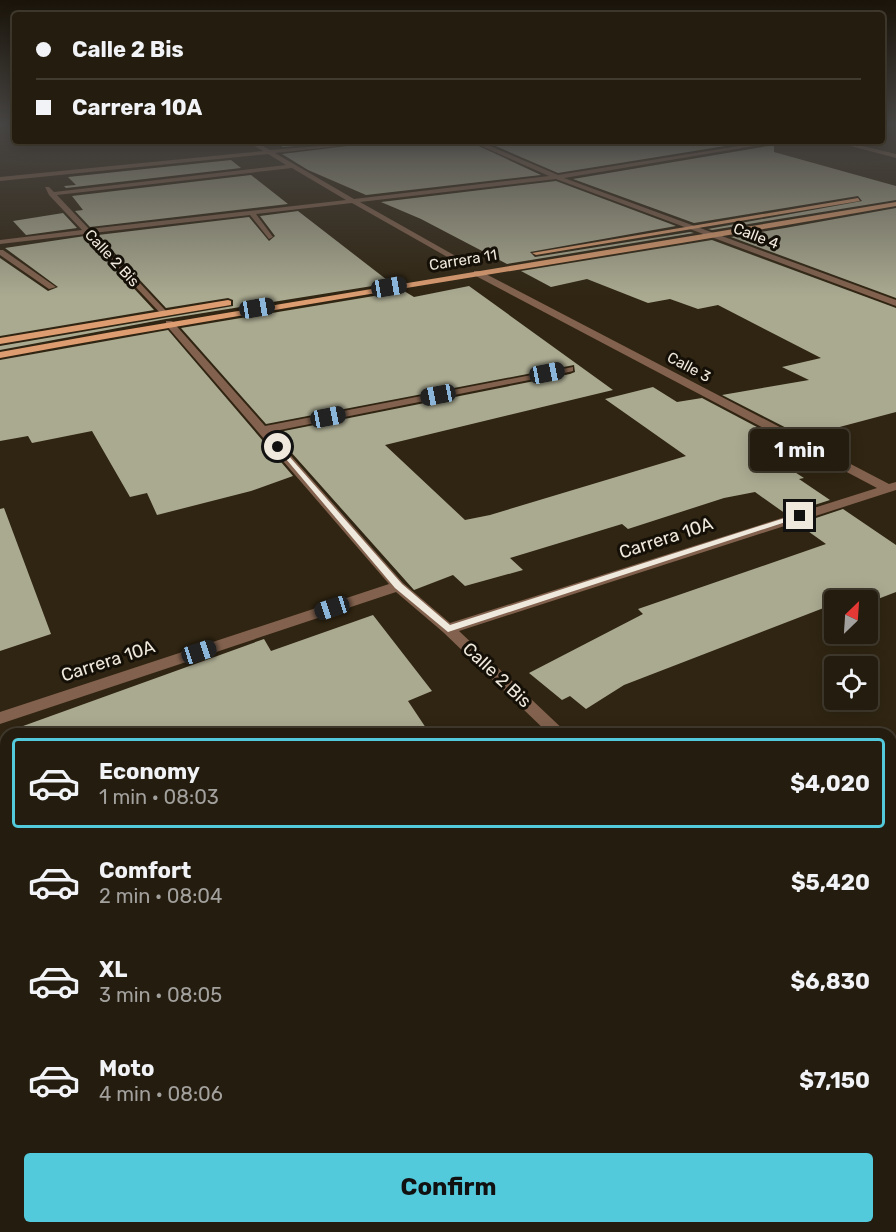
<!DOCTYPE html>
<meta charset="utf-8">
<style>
:root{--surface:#241c0e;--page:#2c2517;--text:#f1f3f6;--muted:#a3a19e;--line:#413a2e;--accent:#53cadc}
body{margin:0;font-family:Rubik,sans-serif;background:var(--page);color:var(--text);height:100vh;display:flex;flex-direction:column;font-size:22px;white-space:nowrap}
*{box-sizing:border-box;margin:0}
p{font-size:20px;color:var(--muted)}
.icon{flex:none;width:33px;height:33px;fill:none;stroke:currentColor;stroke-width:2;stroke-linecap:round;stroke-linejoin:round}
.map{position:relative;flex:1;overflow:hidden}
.details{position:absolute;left:0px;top:728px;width:897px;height:506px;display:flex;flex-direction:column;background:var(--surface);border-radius:18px 18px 0 0;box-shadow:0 3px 15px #0003,0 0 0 2px var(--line)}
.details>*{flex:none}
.top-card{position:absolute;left:12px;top:12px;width:873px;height:132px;border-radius:6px;box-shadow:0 3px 15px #0003,0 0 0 2px var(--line);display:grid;align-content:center;height:132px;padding:0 24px;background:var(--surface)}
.needle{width:39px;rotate:25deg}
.tools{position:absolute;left:824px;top:590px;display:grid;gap:12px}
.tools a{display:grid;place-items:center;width:54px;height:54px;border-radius:6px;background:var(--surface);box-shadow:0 3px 15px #0003,0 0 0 2px var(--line);font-size:30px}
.end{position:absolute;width:27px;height:27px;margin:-14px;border:8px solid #efe8dc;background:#111;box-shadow:0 0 0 3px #111}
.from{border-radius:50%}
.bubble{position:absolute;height:42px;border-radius:6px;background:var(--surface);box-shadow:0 3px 15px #0003,0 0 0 2px var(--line);font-size:20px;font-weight:700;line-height:42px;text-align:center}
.car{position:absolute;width:18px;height:36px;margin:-18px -9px;border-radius:8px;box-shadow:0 0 4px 2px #0007;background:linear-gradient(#222 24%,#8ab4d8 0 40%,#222 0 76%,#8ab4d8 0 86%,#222 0)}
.top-card b{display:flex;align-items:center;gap:21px;height:57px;font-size:22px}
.top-card b+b{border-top:2px solid var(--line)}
.top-card i{width:15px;height:15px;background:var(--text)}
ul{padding:10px 0 0;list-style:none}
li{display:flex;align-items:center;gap:18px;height:90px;margin:0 12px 9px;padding:0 12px;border:3px solid transparent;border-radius:6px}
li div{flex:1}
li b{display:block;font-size:22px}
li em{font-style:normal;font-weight:700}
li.on{border-color:var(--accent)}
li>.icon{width:54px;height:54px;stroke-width:1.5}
.button{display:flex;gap:12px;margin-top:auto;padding:12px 24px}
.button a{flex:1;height:69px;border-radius:6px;background:var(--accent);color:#111;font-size:24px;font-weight:700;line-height:69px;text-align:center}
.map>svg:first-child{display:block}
</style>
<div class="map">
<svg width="896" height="1232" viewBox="0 0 896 1232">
<rect width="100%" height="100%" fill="#302512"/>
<path fill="#aaaa91" d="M271 141H356L283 147Z
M387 141H468L541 175 366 195 308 170 282 154Z
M484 141H756L558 173Z
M774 145V152L896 186V200L712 230 708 229 862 201 858 196 694 223 573 179Z
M231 160 241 168 66 188 64 186 76 185 68 177Z
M251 175 288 204 90 227 75 211 83 210 72 196Z
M556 181 676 226 530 252 535 257 690 232 694 233 507 264 421 219 381 202Z
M896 208V298L731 237 785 228Z
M298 211 391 283 166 319 0 350V346L233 306V300L228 298 166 308 98 235 249 217 269 241 275 236 260 216Z
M63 213 77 228 26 235 13 221Z
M85 236 154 310 0 336V258L48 291 58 287 5 248Z
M712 240 896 308V412L832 429 810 440 722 395 809 380 782 367 821 358 718 305 698 309 670 299 648 303 587 279 551 287 521 271Z
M469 286 613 390 385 445 465 520 490 515 686 456 605 399 653 387 677 402 702 398 795 447 773 458 804 478 799 479 830 500 786 514 755 492 724 498 628 529 622 524 510 558 523 570 465 586 453 575 414 590 274 433 570 374 575 372 574 365 266 424 181 328 404 291 414 297Z
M168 330 293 476 251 491 157 515 147 493 130 497 92 431 32 443 28 436 0 441V360Z
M4 508 51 634 0 651V509Z
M843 509 896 545V592L870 602 860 594 845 600H834V604L624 685 586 709 570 696 562 700 529 673 643 614 638 609 826 544 798 524Z
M373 615 432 691 408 701 430 734H12V730L264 639 271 651Z"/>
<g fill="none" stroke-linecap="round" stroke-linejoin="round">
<path fill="#82624e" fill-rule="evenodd" d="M246 141H253L270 150 385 141 275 153 354 199 549 176 470 141H478L558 175 770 141H783L564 178 896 300V306L556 179 360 202 468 263V267H465L352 203 256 214 273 237 269 239 250 215 93 233 166 311V315L163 316 86 234 0 244V240L82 230 49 195 45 187H49L54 192 286 165 268 154 0 181V177L263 151ZM292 168 346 200 89 229 57 195Z
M832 141H842L896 154V158Z
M0 250H3L56 287 49 289 0 255Z
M474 271H480L889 484 896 482V490L459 631 568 734H549L443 632 396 592 0 724V712L389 584 166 325V321H172L265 426 573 367V371L569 372 270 432 403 583 450 623 877 488 474 275Z
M6 997V1019L0 1022V1000Z
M891 1034 896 1036V1061L891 1058Z
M401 1227H435L433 1232H399Z"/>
<path fill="#dd9d71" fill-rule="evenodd" d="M858 198 860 201 536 255 532 253Z
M896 202V206C598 259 298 303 0 358V352L112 332Z
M228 300 231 301V305L0 344V338Z"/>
</g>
<linearGradient id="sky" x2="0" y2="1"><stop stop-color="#1a140a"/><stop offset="0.42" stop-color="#484644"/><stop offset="1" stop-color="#484644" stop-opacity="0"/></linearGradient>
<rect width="896" height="297" fill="url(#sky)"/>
<path fill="#efe8dc" d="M275 446H280L402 584 450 625 797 514 804 516 448 632 395 588Z"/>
<g text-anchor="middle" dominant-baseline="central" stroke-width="6" stroke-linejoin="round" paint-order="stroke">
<g font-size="15" fill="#efe8dc" stroke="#140f07">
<text transform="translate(756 236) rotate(21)">Calle 4</text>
<text transform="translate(112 258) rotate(47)">Calle 2 Bis</text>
<text transform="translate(463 260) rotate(-9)">Carrera 11</text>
<text transform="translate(689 367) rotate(28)">Calle 3</text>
</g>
<g font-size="18" fill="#efe8dc" stroke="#140f07">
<text transform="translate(666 538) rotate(-18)">Carrera 10A</text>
<text transform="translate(108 661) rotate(-18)">Carrera 10A</text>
<text transform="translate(497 675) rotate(43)">Calle 2 Bis</text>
</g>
</g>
</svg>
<div class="tools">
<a><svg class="needle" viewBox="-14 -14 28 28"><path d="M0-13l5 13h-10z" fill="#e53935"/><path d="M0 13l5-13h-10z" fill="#a3a19e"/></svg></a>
<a><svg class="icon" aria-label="locate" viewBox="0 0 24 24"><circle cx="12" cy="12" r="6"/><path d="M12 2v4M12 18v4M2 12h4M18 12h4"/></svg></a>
</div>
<i class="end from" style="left:278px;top:447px"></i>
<i class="end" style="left:800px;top:516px"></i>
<div class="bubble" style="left:750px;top:429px;width:99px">1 min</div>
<i class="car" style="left:389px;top:287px;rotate:81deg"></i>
<i class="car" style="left:257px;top:308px;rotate:81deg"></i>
<i class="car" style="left:547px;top:373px;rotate:79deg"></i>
<i class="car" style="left:438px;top:395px;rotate:259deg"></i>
<i class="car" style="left:328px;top:417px;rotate:79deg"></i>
<i class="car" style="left:332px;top:608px;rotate:252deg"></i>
<i class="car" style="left:199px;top:652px;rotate:72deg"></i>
<div class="top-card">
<b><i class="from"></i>Calle 2 Bis</b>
<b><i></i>Carrera 10A</b>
</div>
<section class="details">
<ul>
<li class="on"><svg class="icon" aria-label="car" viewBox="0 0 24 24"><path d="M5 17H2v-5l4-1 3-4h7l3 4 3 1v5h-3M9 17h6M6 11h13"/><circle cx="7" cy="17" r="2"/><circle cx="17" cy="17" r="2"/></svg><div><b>Economy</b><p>1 min · 08:03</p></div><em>$4,020</em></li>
<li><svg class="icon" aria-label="car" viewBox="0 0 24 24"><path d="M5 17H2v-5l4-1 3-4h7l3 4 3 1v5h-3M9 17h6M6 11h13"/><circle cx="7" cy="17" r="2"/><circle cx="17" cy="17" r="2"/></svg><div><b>Comfort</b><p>2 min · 08:04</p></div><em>$5,420</em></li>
<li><svg class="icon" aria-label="car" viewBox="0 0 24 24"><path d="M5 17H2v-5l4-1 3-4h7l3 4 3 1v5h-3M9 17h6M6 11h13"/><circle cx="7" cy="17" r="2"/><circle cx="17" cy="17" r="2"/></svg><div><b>XL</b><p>3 min · 08:05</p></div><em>$6,830</em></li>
<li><svg class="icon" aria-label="car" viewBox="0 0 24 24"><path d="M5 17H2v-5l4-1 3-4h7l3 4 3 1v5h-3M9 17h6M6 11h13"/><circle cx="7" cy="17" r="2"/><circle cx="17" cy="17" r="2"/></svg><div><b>Moto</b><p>4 min · 08:06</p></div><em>$7,150</em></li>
</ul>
<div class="button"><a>Confirm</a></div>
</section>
</div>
